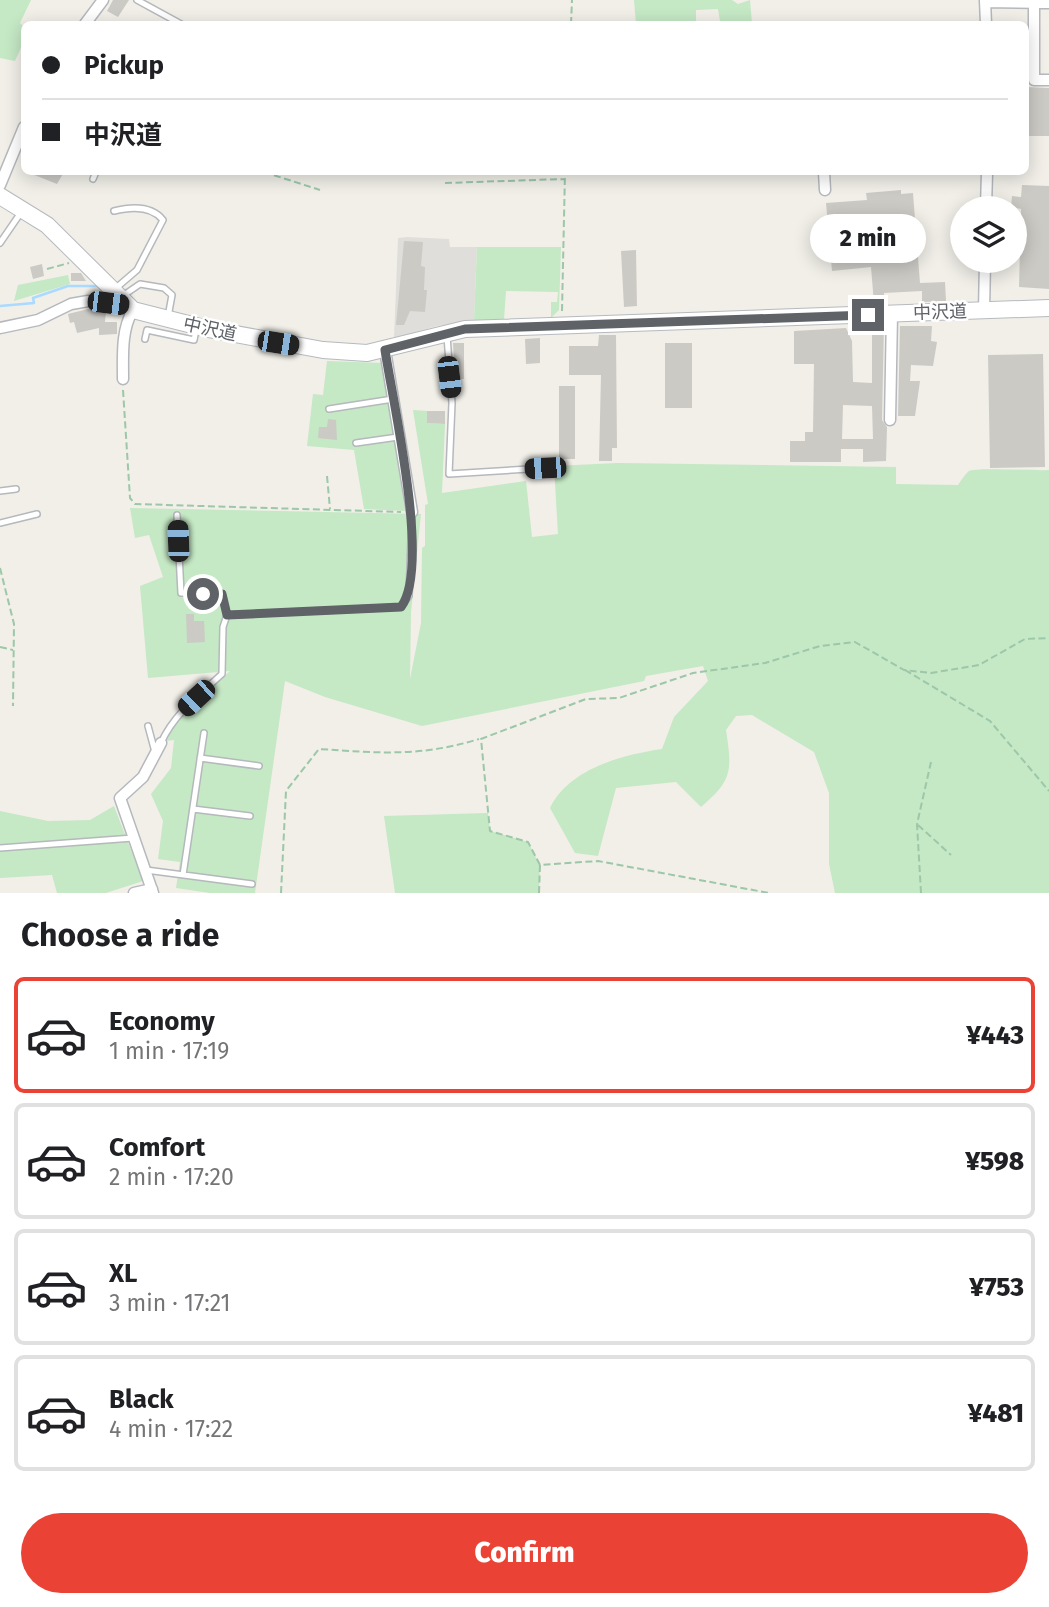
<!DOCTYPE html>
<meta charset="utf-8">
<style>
:root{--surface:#fff;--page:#f2f2f2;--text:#202124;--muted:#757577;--line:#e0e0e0;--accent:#ea4335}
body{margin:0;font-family:"Fira Sans","Noto Sans JP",sans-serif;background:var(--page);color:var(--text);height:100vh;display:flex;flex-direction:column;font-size:26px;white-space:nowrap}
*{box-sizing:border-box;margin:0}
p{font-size:23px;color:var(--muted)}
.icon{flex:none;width:38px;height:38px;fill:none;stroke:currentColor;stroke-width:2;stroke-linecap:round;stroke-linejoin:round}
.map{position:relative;height:893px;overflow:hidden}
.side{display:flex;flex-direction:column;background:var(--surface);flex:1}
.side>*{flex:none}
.banner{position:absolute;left:21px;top:21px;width:1008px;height:154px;border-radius:10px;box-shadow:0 4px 18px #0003;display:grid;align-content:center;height:154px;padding:0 21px;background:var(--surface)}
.fabs{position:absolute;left:950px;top:196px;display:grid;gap:14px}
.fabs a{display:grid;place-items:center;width:77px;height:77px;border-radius:50%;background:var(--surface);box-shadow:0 4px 18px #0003;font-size:35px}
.end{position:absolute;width:32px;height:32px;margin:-16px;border:9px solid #5f6368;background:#fff;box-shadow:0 0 0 4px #fff}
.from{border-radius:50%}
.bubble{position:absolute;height:49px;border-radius:24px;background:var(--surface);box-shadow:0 4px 18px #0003;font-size:23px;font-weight:800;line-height:49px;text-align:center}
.car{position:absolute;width:21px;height:42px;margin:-21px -10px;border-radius:9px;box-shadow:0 0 5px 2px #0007;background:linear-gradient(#222 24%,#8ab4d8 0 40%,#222 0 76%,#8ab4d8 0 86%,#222 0)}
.banner b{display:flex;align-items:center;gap:24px;height:66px;font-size:26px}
.banner b+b{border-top:2px solid var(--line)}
.banner i{width:18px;height:18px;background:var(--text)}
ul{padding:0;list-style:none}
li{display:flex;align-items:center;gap:21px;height:116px;margin:0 14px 10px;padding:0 7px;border:4px solid var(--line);border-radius:10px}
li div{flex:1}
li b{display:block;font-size:26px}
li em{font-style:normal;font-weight:800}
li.on{border-color:var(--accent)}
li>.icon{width:63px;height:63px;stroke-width:1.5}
h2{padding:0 21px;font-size:32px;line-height:84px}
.primary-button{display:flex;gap:14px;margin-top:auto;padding:14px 21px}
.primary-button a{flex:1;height:80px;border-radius:42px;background:var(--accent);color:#fff;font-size:28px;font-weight:800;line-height:80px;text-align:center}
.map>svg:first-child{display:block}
</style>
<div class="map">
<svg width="1049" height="893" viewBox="0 0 1049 893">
<rect width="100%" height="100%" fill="#f1efe8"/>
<path fill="#e0deda" d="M407 237 449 239 450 247H477L474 321 437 326 394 338 398 238Z"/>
<path fill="#c5e8c5" d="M0 0H31L20 23 24 27V41L15 61 0 58Z
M634 0H732L738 4 750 0 752 24H726L725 21H720L718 9 696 10V23L636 24Z
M477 247H561L559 310 551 318V302H557L558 292 506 291 504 319 474 321Z
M68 275 70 284 14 301 18 285Z
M327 361 383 363 405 511 364 509 354 450 307 446 313 394 323 395Z
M413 410 427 411V423L445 424 442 493 526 481 532 537 558 534 554 466 618 463 896 467V484L958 485C961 481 965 474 969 471 975 467 1035 471 1049 470V893H835L829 864V793L814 752 752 715 736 716 726 730C732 770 733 780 701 807L676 782 616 788 598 856 575 853 550 808C569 769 621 755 662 749L674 717 708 681 703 666 646 676 644 681 422 726 325 697 285 681 255 893H210L176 888 180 862 158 859 163 821 151 794 171 768 174 740 165 741C178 711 206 692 230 671L148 678 140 586 163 577 149 535 135 538 130 508 421 514 411 612 410 679 421 623 422 548 425 546V505L428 504Z
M114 806 143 881 106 893H57L52 875 0 878V811L48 821 90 820Z
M488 813 490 831 528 842 540 865 539 893H395L384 816Z"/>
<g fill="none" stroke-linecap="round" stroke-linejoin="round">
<path stroke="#aadaff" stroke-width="2.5" d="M0 306 34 303 33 298 68 286H100"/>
</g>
<path fill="#cccac5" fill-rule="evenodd" d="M113 0H129L118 17 107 11Z
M1026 87 1049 88V136H1026Z
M27 172H64L57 184Z
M1022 185 1049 186V289L1019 287 1021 209 1011 207 1012 196 1021 197Z
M901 190V194L913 193 920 283 945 282 946 301 922 302V291L884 293 885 303 874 304 871 267 832 271 826 203 867 200 866 193Z
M404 241 423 242 421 266 425 267 424 290H427L425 312 410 311 404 325H396Z
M636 250 637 306 624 307 621 251Z
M42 264 44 276 33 279 30 267Z
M71 273H81L86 281H71Z
M88 309 106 311 105 322H117V334L99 335V328L77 333 74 322 70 323 68 314Z
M884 324 882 420 887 427 886 461 863 462V449H841V462H790V441H805V432H813L814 364H794V331L846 328 852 341 853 382 872 383V325ZM843 405 872 406 873 439H842Z
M900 326H932L931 341 937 342 933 366 911 365 910 381H920L915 416H898Z
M599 335H616L617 448H612V461H599L601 375H569V346H598Z
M540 338V363L526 364 525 339Z
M453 343H464V379H455Z
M665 343H692V408H665Z
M1043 354 1045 467 990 468 988 355Z
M559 386H575V459H559Z
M427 411H445V424L427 423Z
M328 419 336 420 337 440 318 438 319 427H327Z
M186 614H194V621H204L205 642 187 643Z"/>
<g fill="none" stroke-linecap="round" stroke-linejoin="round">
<defs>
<path id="lane" d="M137 0 181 24
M93 179 96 172
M114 211C130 207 151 205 163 220L137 270 116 288
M0 243 22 211
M121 297 140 284 164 288 172 295 168 317
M447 336 452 403 449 474 545 468V473
M145 339 147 330 194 340 196 330
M329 409 393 399
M356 443 398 437
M0 491 16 489
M177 515 181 593 222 594 227 615
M0 523 37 514
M148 726 155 752
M161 743C174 714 199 695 222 674L223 627 227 615 401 607 409 596 412 512
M200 758 259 766
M193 809 250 816
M0 848 133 838
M146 870 252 884
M183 875 204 733"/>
<path id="street" d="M985 0 986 24
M1034 0V80H1049
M985 2 1049 3
M85 24 103 0
M824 172 825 190
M0 185 24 127
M986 208 987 172
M984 311 985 261
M0 328 38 320 71 304 88 301 128 306
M385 350 412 512
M123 379C123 356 121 330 133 310
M890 420 892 314
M134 893 152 889
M153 893 120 798 143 777 161 743"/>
<path id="secondary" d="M0 196 47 225 133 310 208 329 323 350 367 353 465 329 1049 308"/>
</defs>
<use href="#lane" stroke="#b5b8bc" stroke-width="8"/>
<use href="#street" stroke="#b5b8bc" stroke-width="13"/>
<use href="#secondary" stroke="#b6babf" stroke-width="18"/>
<path stroke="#9cc7a9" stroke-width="2" stroke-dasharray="7 3.5" stroke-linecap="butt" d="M571 24 572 0
M264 172 320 190
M445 183 565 179
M47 269 69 263
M562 311 565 172
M123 390 130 498 135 504 401 512
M327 476 330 509
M0 568 14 624 13 706
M0 647 13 650
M905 670 990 721 1049 791
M918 825 951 855
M540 865 528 842 490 831 481 739 586 699 619 698 693 673 765 663 820 646 855 642 904 670 931 673 979 665 1025 639 1049 638
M281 893 286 791 319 749C379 753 421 757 479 739
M539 893 540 865 598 861 769 893
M921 893 917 824 931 762"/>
<use href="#lane" stroke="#fff" stroke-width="5"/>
<use href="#street" stroke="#fff" stroke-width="10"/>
<use href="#secondary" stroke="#fff" stroke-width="16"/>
</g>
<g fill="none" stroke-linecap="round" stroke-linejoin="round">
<path stroke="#5f6368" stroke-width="9" d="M203 594H222L227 615 401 607C431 567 393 403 385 350L465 329 868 315"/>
</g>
<g text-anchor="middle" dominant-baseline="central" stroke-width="5" stroke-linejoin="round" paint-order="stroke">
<g font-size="18" fill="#5f6368" stroke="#fff">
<text transform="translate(940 312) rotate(-2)">中沢道</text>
<text transform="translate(210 329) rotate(12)">中沢道</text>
</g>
</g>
</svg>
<div class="fabs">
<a><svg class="icon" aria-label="layers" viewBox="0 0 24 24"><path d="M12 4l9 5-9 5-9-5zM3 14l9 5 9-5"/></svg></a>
</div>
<i class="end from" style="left:203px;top:594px"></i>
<i class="end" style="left:868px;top:315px"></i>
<div class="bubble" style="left:810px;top:214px;width:116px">2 min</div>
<i class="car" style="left:108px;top:303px;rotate:97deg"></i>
<i class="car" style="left:278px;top:343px;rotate:99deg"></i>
<i class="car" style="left:449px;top:377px;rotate:173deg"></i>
<i class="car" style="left:545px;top:468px;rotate:267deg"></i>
<i class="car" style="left:178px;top:541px;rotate:358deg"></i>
<i class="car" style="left:196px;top:698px;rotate:227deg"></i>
<div class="banner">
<b><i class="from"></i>Pickup</b>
<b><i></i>中沢道</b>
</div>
</div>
<section class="side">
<h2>Choose a ride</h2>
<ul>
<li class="on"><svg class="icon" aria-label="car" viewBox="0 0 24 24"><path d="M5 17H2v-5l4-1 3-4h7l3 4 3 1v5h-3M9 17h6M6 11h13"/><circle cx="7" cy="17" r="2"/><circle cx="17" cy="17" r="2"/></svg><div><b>Economy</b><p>1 min · 17:19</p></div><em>¥443</em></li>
<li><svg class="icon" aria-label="car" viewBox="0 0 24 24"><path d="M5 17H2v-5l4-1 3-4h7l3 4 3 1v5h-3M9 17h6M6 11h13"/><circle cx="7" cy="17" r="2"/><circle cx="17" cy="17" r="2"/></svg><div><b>Comfort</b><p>2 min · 17:20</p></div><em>¥598</em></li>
<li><svg class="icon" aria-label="car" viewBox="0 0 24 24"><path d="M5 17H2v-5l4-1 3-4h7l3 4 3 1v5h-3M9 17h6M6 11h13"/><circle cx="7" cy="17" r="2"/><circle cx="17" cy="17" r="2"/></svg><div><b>XL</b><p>3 min · 17:21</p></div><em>¥753</em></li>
<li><svg class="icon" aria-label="car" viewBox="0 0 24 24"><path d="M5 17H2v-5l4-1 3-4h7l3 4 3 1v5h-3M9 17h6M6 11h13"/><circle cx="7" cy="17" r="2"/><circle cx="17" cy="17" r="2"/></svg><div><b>Black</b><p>4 min · 17:22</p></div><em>¥481</em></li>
</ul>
<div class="primary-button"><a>Confirm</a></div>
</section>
